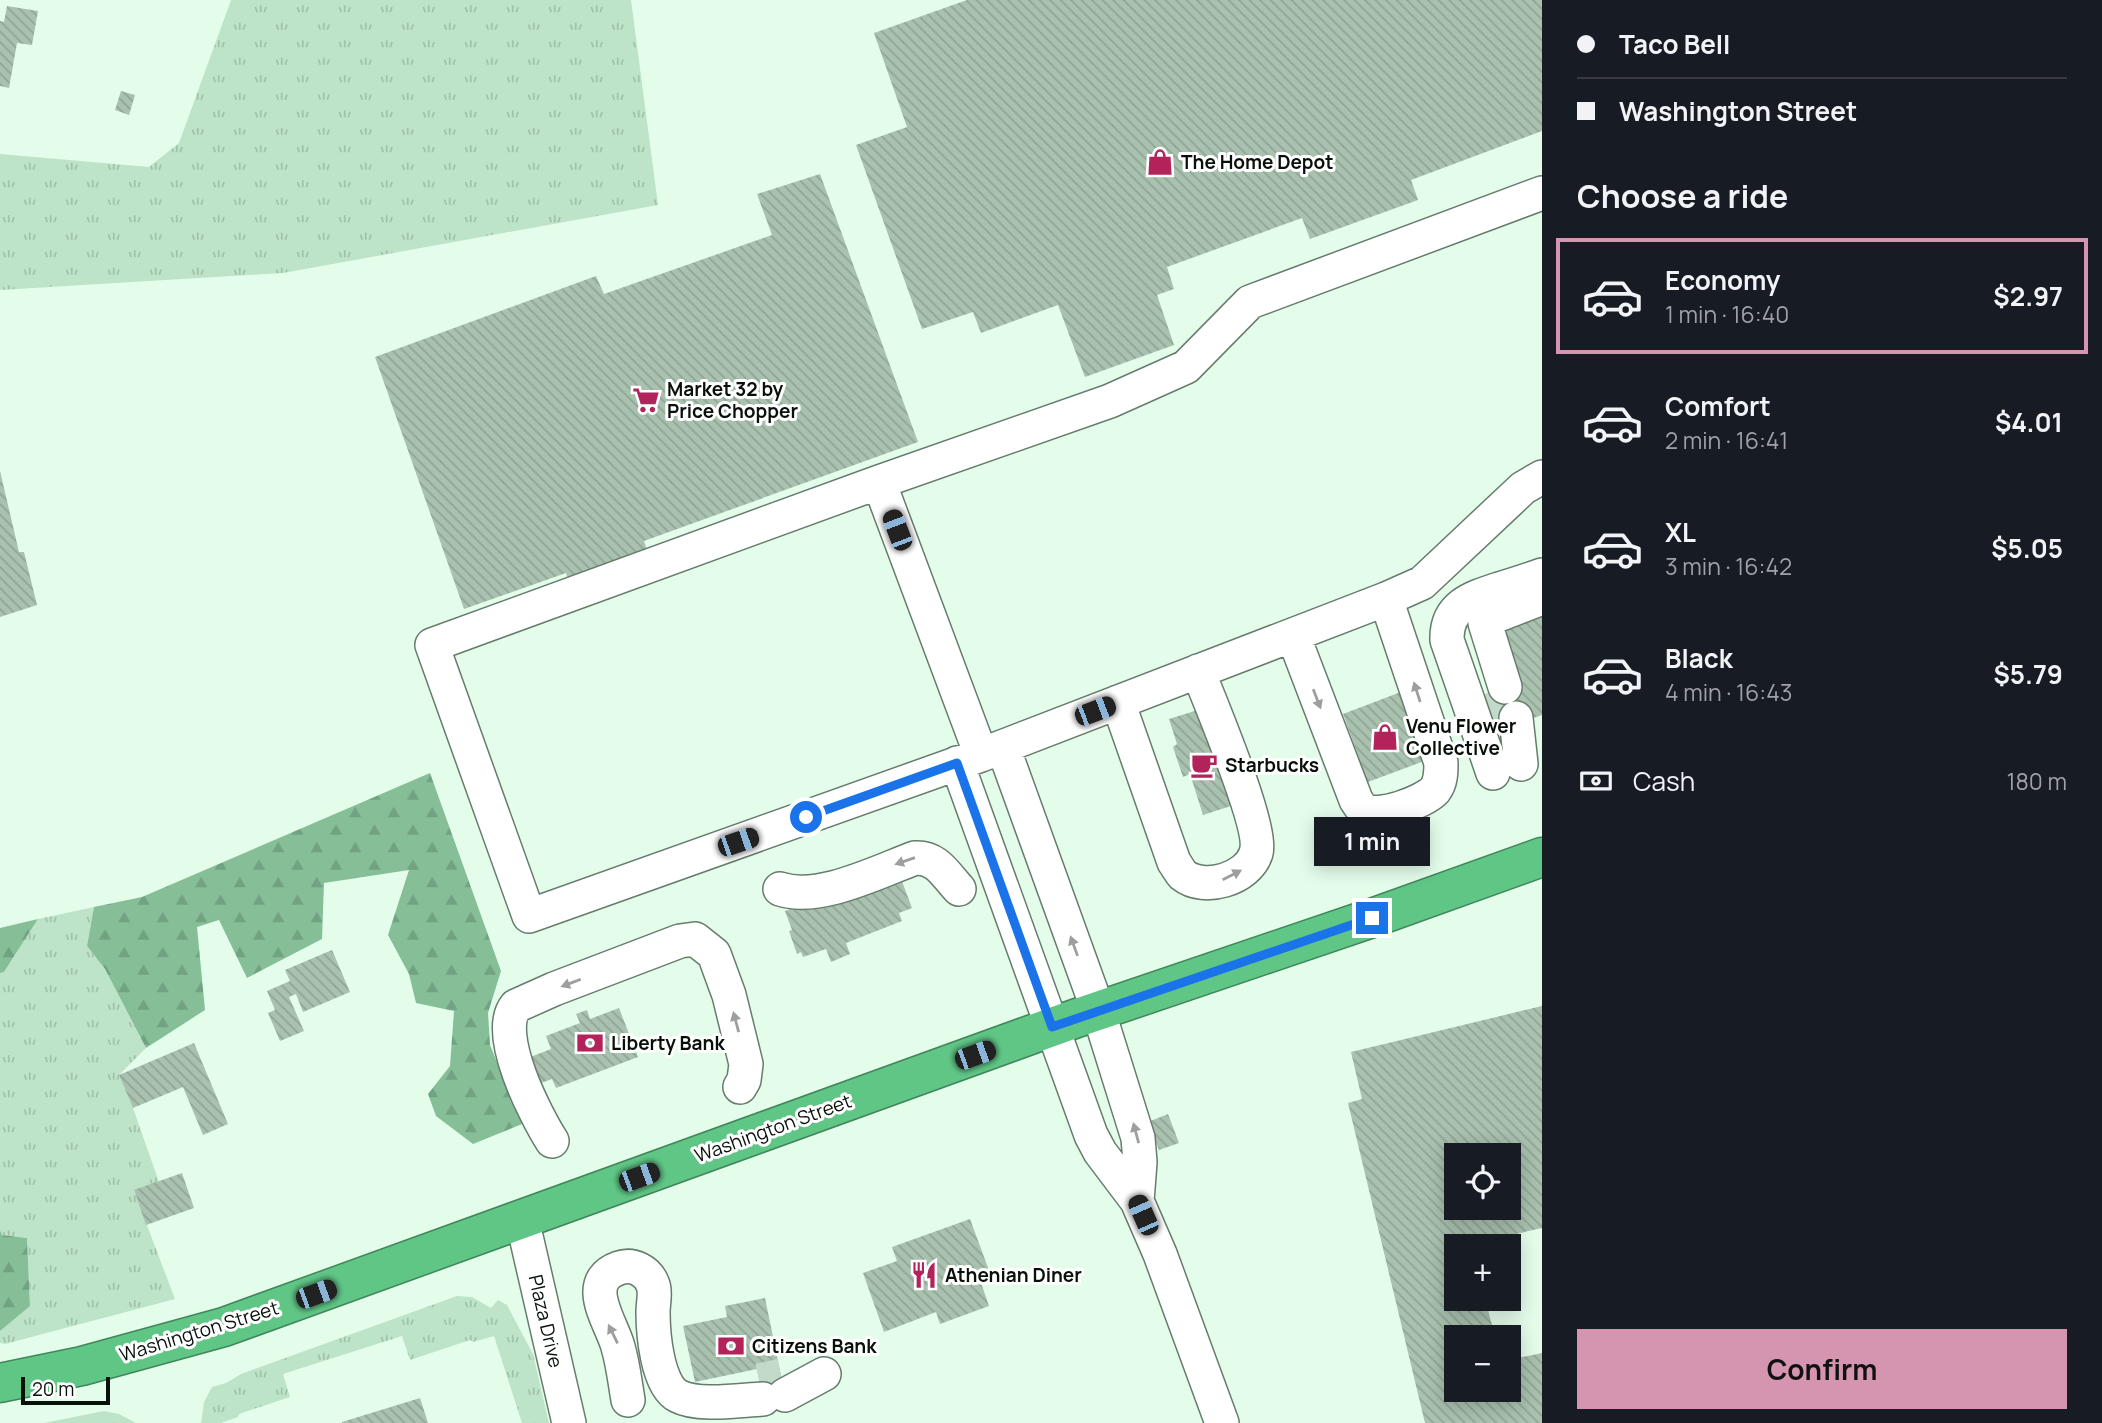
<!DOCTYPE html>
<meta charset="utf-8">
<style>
:root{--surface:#171b24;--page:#242831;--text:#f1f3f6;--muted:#9ea1a6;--line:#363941;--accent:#d595b0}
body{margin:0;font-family:Manrope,sans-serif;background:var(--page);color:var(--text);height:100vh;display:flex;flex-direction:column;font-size:26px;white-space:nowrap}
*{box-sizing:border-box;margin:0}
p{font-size:23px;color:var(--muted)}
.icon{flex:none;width:38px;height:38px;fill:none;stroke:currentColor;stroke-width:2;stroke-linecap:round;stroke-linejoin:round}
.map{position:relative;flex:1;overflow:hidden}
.sheet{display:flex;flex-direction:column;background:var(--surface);width:560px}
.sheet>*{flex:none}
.hud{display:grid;align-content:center;height:154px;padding:0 35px;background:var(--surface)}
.controls{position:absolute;left:1444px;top:1143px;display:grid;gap:14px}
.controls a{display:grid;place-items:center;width:77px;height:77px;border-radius:0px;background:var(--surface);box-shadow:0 4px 18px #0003;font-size:35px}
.scale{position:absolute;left:21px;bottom:18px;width:89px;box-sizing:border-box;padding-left:7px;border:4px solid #08100a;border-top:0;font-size:19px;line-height:24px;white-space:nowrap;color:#08100a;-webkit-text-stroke:5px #fff;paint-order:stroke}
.end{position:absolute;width:32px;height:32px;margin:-16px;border:9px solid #1a73e8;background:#fff;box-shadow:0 0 0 4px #fff}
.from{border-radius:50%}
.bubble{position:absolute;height:49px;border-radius:0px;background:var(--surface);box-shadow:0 4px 18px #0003;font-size:23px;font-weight:700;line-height:49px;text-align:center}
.car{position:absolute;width:21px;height:42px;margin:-21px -10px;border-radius:9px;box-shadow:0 0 5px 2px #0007;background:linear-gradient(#222 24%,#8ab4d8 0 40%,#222 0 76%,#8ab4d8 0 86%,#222 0)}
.hud b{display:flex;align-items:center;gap:24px;height:66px;font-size:26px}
.hud b+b{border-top:2px solid var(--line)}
.hud i{width:18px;height:18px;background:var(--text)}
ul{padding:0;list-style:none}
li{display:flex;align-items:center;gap:21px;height:116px;margin:0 14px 10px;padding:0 21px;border:4px solid transparent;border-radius:0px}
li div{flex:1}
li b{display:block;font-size:26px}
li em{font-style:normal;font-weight:700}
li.active{border-color:var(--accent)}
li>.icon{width:63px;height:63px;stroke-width:1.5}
h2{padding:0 35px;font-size:32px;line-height:84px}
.pay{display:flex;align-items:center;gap:18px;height:77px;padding:0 35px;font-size:26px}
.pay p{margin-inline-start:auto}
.button{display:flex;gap:14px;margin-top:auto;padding:14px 35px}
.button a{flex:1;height:80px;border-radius:0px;background:var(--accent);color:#111;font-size:28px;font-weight:700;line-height:80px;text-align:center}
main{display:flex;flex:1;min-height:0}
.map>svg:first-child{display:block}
</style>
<main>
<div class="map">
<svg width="1542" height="1423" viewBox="0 0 1542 1423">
<defs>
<pattern id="grass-tufts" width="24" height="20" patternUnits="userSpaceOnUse" patternTransform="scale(1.75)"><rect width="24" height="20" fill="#bde3c8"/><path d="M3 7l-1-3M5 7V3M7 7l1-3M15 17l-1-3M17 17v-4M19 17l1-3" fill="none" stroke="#a1c2aa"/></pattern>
<pattern id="forest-firs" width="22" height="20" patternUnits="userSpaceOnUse" patternTransform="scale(1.75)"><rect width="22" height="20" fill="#85be97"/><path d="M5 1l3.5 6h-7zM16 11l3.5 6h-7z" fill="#71a281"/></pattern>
<pattern id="building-back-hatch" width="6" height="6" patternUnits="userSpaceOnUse" patternTransform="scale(1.75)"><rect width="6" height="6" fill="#a9c1af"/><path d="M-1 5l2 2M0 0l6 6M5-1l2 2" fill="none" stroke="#90a595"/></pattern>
</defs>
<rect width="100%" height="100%" fill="#e4fdeb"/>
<path fill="url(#grass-tufts)" d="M231 0H631L658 205 283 273 0 290V154L149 167 179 143Z
M94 907 87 946 105 969 146 1048 119 1075 133 1108 159 1182 134 1191 175 1299 5 1344 0 1343V1331L30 1305 27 1238 2 1235 0 1230V973L4 972 38 919Z
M457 1296 472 1297 491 1308 498 1300 507 1305 533 1354 549 1423H522L494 1336 473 1342 470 1340 410 1360 402 1336 283 1374 290 1397 239 1414 238 1417 221 1423H201L204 1402 212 1387 226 1383 241 1374Z
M104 1411 119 1414 136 1423H44Z"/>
<path fill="url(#forest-firs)" d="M430 773 501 971 488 1013 490 1045 522 1124 473 1144 436 1116 428 1094 450 1066 454 1011 416 1003 409 974 388 935 409 870 324 883 322 939 247 978 219 920 197 927 205 1010 146 1048 105 969 87 946 94 907 142 897Z
M38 919 4 972 0 973V928Z
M0 1230 2 1235 27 1238 30 1306 0 1331Z"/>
<path fill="url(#building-back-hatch)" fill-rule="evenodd" d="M967 0H1542V131L1411 180 1418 200 1310 239 1302 218 1167 267 1174 289 1157 295 1174 345 1085 377 1058 305 981 333 973 312 922 329 856 145 907 127 874 33Z
M7 6 38 11 32 45 17 43 9 88 0 86V21L4 22Z
M121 91 135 95 129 115 115 110Z
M820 174 918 442 644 541 647 550 568 579 566 573 464 609 375 357 596 276 604 294 772 235 757 194Z
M0 471 19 552H24L37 605 0 617Z
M1542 615V715L1528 720 1526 715 1488 728 1477 697 1514 684 1495 631Z
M1406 690 1427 760 1368 782 1343 714Z
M1201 709 1234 805 1203 815 1190 774 1183 777 1173 747 1177 744 1169 719Z
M887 873 900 876 912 908 899 913 902 921 846 943 850 954 831 962 826 949 803 957 801 952 797 954 789 931 792 930 785 911Z
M332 950 350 992 303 1012 296 994 289 997 304 1031 280 1041 268 1013 275 1010 267 991 290 981 285 970Z
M1542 1006V1228L1472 1244 1473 1246H1456V1298H1485L1495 1337H1456V1390H1508V1360L1542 1353V1423H1425L1348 1103 1362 1099 1351 1052ZM1456 1155H1508V1208H1456Z
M619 1008 638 1057 556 1088 552 1079 530 1087 520 1061 551 1049 546 1036 580 1023 576 1014 587 1010 590 1019Z
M194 1043 228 1124 203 1135 183 1087 133 1108 119 1075Z
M1168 1114 1179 1143 1159 1150 1148 1122Z
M182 1173 194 1208 146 1225 134 1190Z
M970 1219 990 1273 979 1277 989 1306 940 1324 936 1312 884 1332 863 1273 897 1261 892 1247Z
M765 1298 785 1395 763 1399 757 1369 695 1382 683 1326 727 1317 725 1306Z
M420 1398 428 1423H342V1422Z"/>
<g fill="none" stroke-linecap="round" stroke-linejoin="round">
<path stroke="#c3d9c9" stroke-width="33" stroke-dasharray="33 17" stroke-linecap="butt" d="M1489 693 1500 724
M759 1380 781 1375"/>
<defs>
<path id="minor" d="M1542 193 1250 302 1186 367 1110 401 879 482 432 645 529 916 981 755 1386 599 1422 583 1523 488 1542 477
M879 482 981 755
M1293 635 1356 800C1358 803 1360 807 1363 809 1377 820 1424 802 1435 790 1441 782 1441 772 1441 763L1386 599
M1505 687 1485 623 1491 618 1542 598
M1118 702 1174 862C1177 866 1180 872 1183 875 1204 892 1248 879 1256 853 1264 829 1210 702 1198 671
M1516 718 1521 764
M1003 747 1098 1010 1138 1138 1140 1162 1137 1201
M957 763 1091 1135 1100 1152 1137 1201 1160 1254 1222 1423
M1493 773 1447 640C1446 606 1471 598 1499 589 1513 585 1528 580 1542 575
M780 889C819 902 877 872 915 858 937 857 945 874 959 889
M552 1141C536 1116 493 1033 516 1006L554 989 680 941 695 939 714 954 729 995 746 1064 744 1080 740 1087
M522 1219 569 1423
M785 1395 824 1374
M628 1400C625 1382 623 1364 618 1347 612 1323 580 1282 619 1268 633 1263 648 1271 653 1285 656 1293 653 1303 653 1312 653 1333 657 1385 678 1396 699 1407 740 1400 763 1399"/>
<path id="highway" d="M0 1383 82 1366 224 1327 1077 1018 1372 918 1542 857"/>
</defs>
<use href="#minor" stroke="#667c6d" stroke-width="36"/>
<use href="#highway" stroke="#41865b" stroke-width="41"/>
<use href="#minor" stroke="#fff" stroke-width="33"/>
<use href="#highway" stroke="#60c686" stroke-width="38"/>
</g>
<defs><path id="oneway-solid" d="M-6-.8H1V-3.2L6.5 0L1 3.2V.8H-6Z" transform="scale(1.75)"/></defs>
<g fill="#9c9f9d">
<use href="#oneway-solid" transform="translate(1417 692) rotate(-108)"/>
<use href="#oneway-solid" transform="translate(1317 699) rotate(69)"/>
<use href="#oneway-solid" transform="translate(905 861) rotate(161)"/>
<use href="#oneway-solid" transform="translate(1232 875) rotate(-27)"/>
<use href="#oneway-solid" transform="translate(1074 946) rotate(-110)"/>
<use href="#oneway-solid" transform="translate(571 983) rotate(159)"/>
<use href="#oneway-solid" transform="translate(736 1022) rotate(-105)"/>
<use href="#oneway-solid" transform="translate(1136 1133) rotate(-105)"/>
<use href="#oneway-solid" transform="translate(613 1334) rotate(-116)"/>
</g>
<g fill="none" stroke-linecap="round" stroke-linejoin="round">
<path stroke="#1a73e8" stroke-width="9" d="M806 817 957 763 1052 1027 1372 918"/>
</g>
<defs>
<symbol id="shop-bare" viewBox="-9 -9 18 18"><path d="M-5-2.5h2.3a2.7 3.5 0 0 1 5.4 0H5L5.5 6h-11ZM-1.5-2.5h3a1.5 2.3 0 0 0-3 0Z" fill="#b2235a" stroke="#fff" stroke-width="2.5" paint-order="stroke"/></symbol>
<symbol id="supermarket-bare" viewBox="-9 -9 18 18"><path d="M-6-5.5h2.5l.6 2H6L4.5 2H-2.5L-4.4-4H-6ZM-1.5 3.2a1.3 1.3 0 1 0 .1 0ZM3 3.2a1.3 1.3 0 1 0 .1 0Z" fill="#b2235a" stroke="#fff" stroke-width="2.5" paint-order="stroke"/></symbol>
<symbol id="cafe-bare" viewBox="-9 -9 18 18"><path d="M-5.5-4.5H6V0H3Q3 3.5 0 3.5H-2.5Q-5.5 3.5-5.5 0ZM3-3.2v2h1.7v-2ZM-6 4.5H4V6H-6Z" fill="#b2235a" stroke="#fff" stroke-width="2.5" paint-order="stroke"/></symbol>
<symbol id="bank-bare" viewBox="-9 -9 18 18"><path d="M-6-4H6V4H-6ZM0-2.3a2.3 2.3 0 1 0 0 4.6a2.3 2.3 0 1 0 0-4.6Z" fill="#b2235a" stroke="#fff" stroke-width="2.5" paint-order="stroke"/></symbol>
<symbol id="restaurant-bare" viewBox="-9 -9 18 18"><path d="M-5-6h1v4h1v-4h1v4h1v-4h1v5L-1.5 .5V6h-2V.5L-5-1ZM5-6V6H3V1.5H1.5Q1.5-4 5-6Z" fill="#b2235a" stroke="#fff" stroke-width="2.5" paint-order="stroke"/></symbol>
</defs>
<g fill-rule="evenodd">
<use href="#shop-bare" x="1141" y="143" width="38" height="38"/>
<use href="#supermarket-bare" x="627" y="381" width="38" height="38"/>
<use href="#shop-bare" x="1366" y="718" width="38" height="38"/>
<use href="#cafe-bare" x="1185" y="746" width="38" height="38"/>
<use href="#bank-bare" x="571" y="1024" width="38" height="38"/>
<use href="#restaurant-bare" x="905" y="1256" width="38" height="38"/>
<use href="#bank-bare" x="712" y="1327" width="38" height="38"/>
</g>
<g text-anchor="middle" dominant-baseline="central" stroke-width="6" stroke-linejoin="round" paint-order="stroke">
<g font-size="19" font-weight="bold" fill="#08100a" stroke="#fff" text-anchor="start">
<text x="1181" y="162">The Home Depot</text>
<text x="667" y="389">Market 32 by<tspan x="667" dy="22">Price Chopper</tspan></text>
<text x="1406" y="726">Venu Flower<tspan x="1406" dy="22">Collective</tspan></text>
<text x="1225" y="765">Starbucks</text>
<text x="611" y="1043">Liberty Bank</text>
<text x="945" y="1275">Athenian Diner</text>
<text x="752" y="1346">Citizens Bank</text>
</g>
<g font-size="19" fill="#08100a" stroke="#fff">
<text transform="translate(773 1128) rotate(-20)">Washington Street</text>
<text transform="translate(546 1321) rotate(77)">Plaza Drive</text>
<text transform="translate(199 1331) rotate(-17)">Washington Street</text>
</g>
</g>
</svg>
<div class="controls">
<a><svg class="icon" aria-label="locate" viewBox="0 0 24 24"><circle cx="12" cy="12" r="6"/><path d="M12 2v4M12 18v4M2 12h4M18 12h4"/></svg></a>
<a>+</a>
<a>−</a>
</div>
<div class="scale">20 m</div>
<i class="end from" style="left:806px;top:817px"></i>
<i class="end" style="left:1372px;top:918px"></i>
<div class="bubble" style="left:1314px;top:817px;width:116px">1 min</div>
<i class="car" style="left:897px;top:530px;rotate:339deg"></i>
<i class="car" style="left:1095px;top:711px;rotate:69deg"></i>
<i class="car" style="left:738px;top:842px;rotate:71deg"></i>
<i class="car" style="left:975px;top:1055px;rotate:70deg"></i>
<i class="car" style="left:639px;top:1177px;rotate:70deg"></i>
<i class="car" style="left:1143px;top:1215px;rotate:336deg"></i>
<i class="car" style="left:316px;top:1294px;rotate:70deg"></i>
</div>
<section class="sheet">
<div class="hud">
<b><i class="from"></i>Taco Bell</b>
<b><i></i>Washington Street</b>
</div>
<h2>Choose a ride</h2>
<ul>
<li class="active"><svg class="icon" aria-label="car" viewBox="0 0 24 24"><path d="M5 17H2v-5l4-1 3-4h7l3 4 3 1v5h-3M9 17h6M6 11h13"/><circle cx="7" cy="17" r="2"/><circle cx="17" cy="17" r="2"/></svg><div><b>Economy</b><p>1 min · 16:40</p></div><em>$2.97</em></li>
<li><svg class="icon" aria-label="car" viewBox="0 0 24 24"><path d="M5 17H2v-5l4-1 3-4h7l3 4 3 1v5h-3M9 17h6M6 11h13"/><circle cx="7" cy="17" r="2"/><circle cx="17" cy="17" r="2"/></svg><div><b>Comfort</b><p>2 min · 16:41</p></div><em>$4.01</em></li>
<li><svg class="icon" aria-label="car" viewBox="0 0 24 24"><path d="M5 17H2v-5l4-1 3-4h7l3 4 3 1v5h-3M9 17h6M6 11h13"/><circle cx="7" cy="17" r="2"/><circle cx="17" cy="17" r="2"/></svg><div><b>XL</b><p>3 min · 16:42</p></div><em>$5.05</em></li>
<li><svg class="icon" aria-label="car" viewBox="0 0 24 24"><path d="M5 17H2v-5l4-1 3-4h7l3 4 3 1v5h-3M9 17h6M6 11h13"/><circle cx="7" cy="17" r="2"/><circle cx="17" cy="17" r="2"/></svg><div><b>Black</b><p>4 min · 16:43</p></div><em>$5.79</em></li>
</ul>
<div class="pay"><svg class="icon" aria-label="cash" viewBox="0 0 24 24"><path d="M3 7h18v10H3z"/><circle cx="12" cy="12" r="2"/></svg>Cash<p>180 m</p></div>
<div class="button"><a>Confirm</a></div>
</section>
</main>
